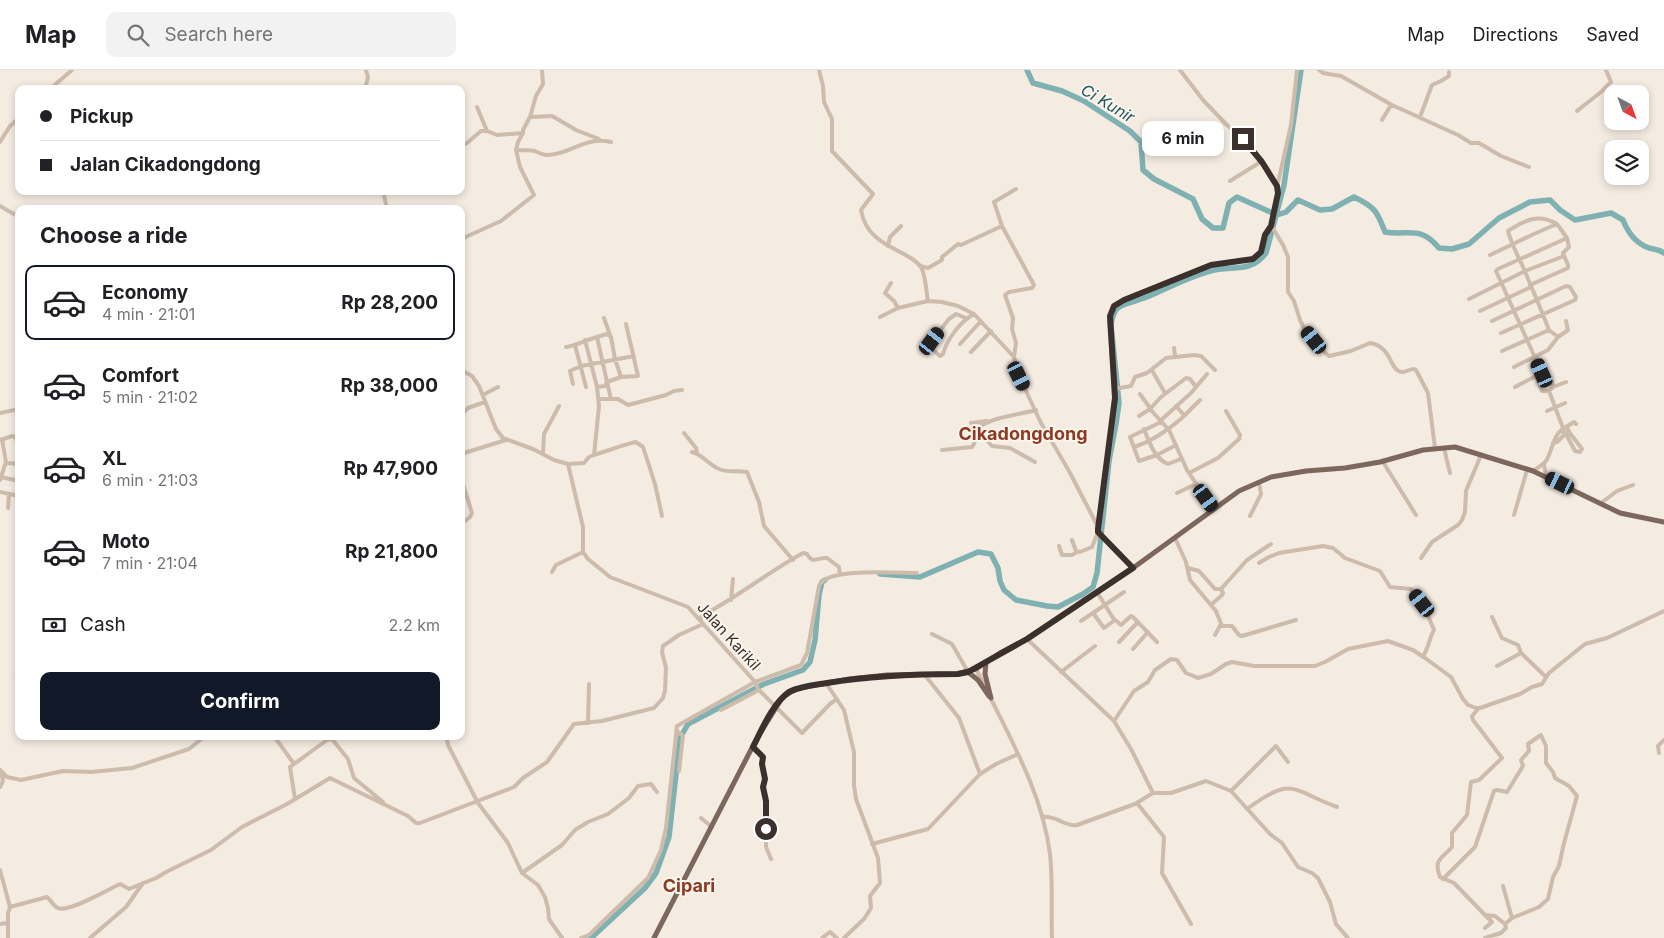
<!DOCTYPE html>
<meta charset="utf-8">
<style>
:root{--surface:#fff;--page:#f2f2f2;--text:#202124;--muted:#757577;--line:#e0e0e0;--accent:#111827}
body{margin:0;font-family:Inter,sans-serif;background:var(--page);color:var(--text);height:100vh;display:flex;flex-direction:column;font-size:19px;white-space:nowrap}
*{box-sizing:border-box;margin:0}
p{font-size:16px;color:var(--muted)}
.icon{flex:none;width:28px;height:28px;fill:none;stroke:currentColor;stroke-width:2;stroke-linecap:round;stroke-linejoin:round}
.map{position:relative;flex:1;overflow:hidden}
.details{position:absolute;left:15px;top:135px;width:450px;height:535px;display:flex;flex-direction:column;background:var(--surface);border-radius:10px;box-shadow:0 2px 8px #0003}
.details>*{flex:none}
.banner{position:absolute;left:15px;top:15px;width:450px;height:110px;border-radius:10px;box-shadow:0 2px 8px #0003;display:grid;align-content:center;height:110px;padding:0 25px;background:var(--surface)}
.needle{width:32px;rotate:139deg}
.controls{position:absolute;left:1604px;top:15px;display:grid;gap:10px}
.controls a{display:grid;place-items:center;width:45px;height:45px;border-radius:10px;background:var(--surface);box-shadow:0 2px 8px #0003;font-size:25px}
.end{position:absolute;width:22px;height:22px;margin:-11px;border:6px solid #3b302b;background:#fff;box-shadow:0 0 0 2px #fff}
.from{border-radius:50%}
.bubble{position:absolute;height:35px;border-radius:10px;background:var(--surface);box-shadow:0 2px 8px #0003;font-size:16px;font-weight:700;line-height:35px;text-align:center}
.car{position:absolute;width:15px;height:30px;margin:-15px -8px;border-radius:6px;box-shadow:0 0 4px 1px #0007;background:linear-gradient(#222 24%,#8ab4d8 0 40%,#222 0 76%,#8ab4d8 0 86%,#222 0)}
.banner b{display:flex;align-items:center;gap:18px;height:48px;font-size:19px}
.banner b+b{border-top:1px solid var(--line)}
.banner i{width:12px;height:12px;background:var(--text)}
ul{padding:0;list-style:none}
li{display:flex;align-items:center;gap:15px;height:75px;margin:0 10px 8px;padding:0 15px;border:2px solid transparent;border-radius:10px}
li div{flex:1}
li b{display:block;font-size:19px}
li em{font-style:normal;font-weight:700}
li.current{border-color:var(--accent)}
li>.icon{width:45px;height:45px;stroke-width:1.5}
h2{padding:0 25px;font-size:22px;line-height:60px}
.pay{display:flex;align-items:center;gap:12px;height:55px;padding:0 25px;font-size:19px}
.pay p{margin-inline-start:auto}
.primary-button{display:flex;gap:10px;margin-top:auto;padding:10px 25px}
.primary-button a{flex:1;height:58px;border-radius:10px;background:var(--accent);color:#fff;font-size:20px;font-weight:700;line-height:58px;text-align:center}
header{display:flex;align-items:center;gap:30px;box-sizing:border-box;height:70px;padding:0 25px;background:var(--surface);border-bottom:1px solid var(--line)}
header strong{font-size:24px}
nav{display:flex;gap:28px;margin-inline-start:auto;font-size:18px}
.search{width:350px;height:45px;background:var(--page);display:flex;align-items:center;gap:12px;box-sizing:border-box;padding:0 18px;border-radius:10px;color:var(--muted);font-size:19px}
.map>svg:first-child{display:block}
</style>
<header>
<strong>Map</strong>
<div class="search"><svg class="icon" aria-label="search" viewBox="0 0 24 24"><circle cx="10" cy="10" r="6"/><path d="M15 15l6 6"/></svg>Search here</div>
<nav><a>Map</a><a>Directions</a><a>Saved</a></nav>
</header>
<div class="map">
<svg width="1664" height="868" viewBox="0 0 1664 868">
<rect width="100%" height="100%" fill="#f4ebe1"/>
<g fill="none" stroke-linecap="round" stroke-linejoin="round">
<path stroke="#7fb0b2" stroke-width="1" d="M15 604 19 603"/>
<path stroke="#7fb0b2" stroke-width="5.5" d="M1027 0 1033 13 1062 21 1084 31 1130 61 1141 72 1143 100 1154 109 1193 129 1202 149 1213 158H1223L1229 133 1237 127 1277 145 1286 142 1298 130 1320 140 1332 139 1354 127C1375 137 1377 141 1385 162 1409 166 1420 155 1439 178L1452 179 1469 174 1499 148 1530 132 1550 130 1560 140 1575 150 1611 143 1623 150C1628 163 1635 173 1649 178 1655 179 1660 180 1664 183
M880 504 920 507 978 482 991 484 998 498 1000 511 1004 520 1016 530 1047 536 1058 537 1083 524 1093 517 1097 503 1109 391 1116 354 1119 333 1111 255C1112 247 1114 239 1121 236 1127 233 1139 230 1147 227 1168 218 1188 207 1210 201 1233 195 1250 204 1266 183L1284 115 1301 0
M591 868 645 818 656 803 669 767 680 668 688 654 764 614 803 600 810 592 815 570 819 525 822 512 825 510"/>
<path stroke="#cdbbac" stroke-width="4" d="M819 0 823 16 824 32 832 49V81L873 124 861 140C865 164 882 173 902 183 909 187 916 190 921 197 926 206 926 221 928 231
M1180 0 1203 30 1226 54 1243 69 1253 80 1276 112 1278 123 1271 155 1283 175 1288 187V222L1294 231 1300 250 1304 258 1321 279 1329 286 1351 281 1370 273C1393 277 1389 301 1402 302 1406 302 1410 299 1414 299L1416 300 1428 323 1435 378
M1319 0 1323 3 1341 6 1392 35 1458 65 1471 73H1479L1501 86 1529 97
M50 19 72 0
M365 19 368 7 366 0
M477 37 487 61
M1577 41 1601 22 1611 12 1606 0
M530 47 552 46 576 60 599 69
M1420 47 1432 15 1441 11 1449 6V2
M1382 50 1391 35
M0 72 10 56 19 48
M461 76 467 73 481 61H487L497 65 523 63
M516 80C523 80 529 80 535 81 539 83 543 85 547 85 571 85 583 66 611 72
M1230 111 1262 91
M1277 117 1291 55 1297 0
M383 121 387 139
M0 136 19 147
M1557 154 1567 168 1498 199 1496 201 1542 303 1537 308 1542 321H1549L1563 358
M461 169 501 151 534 125 520 97 516 80 518 72 523 63V60L530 47 536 26 543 14 542 0
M888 176 890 167 901 156
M1490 185C1512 175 1534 163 1557 154 1538 143 1525 150 1508 161 1511 173 1518 186 1523 197 1532 218 1541 239 1549 260L1502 281
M920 196 928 198 942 190V187L958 174 961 175 1002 156
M891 213 885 223 894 231 898 238
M1530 215 1568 198V195L1563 183 1569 177 1567 168
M1469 229 1525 201 1564 186
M1480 241 1531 217
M880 247 898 238 928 231 942 232 958 236 974 244 1014 287 1019 306 1041 353 1069 401 1098 457V462L1133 498
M604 248 610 265
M966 248 956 244 949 249 931 272C931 278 936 283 940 286L943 284C947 269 960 252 974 244
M1492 251 1566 216 1570 217 1576 227 1575 230 1501 263
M1549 260 1558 267 1568 260 1566 251
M597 267 607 264 611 267 615 289 621 307
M960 274 981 251
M575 275 586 317
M566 277C577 275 586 270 597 267L607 312 605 316 597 317 585 270
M1174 278 1175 286
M971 282 991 261
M1014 287 1016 273 1012 259 1013 248 1005 225 1009 222 1032 218 1034 215 1002 156 994 132 1016 119
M1514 297 1548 280 1558 267
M461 300 472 306 479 316 496 359 503 368 533 379 554 390 568 394 583 457V482L588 489 610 507 688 537 756 613 758 619 802 663 830 634 837 629
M1153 302 1165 323
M1542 303 1547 304 1552 312 1553 317 1549 321
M573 314 570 301 581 296 634 286
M1196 317 1190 309 1186 308 1161 327 1150 339 1169 360 1187 400 1213 439
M1515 317 1538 305
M1553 317 1566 312
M1114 319 1131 316 1135 307 1147 303 1166 288 1194 285 1201 286 1215 300
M1140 324 1150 338
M483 325 498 317
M599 329H618L628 335 666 325 674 321 682 320
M611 329 607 312 621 307 638 306 626 254
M1547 341 1565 333
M0 343 19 339
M461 345 468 338 485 332
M1139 346 1150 339
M1184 346 1200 330
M1160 351 1191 323 1207 304
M1161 352 1130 367 1139 391 1157 385 1176 375
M971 353 987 351
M1566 357 1574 352 1576 354
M1144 359C1149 372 1155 389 1168 394L1181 389
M977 360 992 376 1010 378 1035 392
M684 363 696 378 697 383
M1566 364 1575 381 1580 382 1582 379 1569 362
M1 370 12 366 16 368 19 381
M1553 373 1557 372 1565 364
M1134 377C1153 371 1167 361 1182 348L1184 345 1176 336
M1444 378 1450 403
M942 380 972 377C977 372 974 363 980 357 989 348 1022 344 1036 340
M692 382C702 384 709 395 719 399 728 403 737 400 747 402L759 432 764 456 793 490
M543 383 544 364 559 336
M461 384 506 370
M594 385C601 383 632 372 636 372 637 373 642 376 643 377L655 414 662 446
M1383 392 1416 445
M6 393 19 394
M568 394 584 393 589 387 594 385 599 336 597 317
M1544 394 1546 407
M1533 401C1537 398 1543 395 1546 391 1553 381 1553 360 1567 358L1569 361 1567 363 1565 364 1562 360
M1189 403 1218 388 1239 369 1240 365 1226 341
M1 407 19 411
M461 408 472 443 470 447 461 454
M0 410 6 392 2 369
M0 422 19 426
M1177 423 1196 414
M1601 433 1617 421 1633 415
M8 438 9 424
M1514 445 1527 400
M1250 446 1261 424 1259 412
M1098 457 1115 328 1109 251 1114 236 1124 230 1211 195 1253 189 1261 182 1265 165 1271 156
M1175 468 1186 492 1190 510 1216 541 1222 556H1232L1239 565 1242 566 1296 550
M1072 470 1076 481 1080 482 1092 477 1098 462
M1059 476 1062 485H1072L1077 482
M1421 488 1432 472 1458 455 1462 450 1465 442 1466 421 1481 385
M1259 493 1269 487 1279 483 1323 476 1333 478 1345 488 1380 501 1390 517 1411 519 1424 536 1434 560C1429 568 1429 578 1423 586
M1188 498 1199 501 1215 519H1221
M552 502 556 495 583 482
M1097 522 1113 548 1121 555 1131 546 1133 547 1157 572
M731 530 733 509
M1211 535 1222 525 1223 523 1221 519 1247 490 1271 474
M1093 543 1104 558 1115 550
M1492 547 1502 568 1518 575 1521 583 1546 607
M701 550V547L707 543C740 525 770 501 803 483L807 484C813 495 817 487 827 488L839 497 840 504
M1081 551 1124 522
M932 564 952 574 968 602
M1215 565 1221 554
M1027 569 1114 651 1131 679 1153 723H1171L1206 711 1231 721 1270 764 1282 773 1298 797 1312 803 1318 808 1330 832 1336 854 1348 868
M1119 572 1138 552
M1133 579 1148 562
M1497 596 1521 583
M976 599 986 618
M1061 602 1095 576
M924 604 959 648 980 704
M826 613 844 640 854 682V715L856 729 878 788 880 813 870 826 871 838 864 849 844 868
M990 627C1015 677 1043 728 1050 784 1053 811 1051 840 1052 868
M1478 639 1472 646 1473 650 1502 688 1479 710 1471 712 1467 745 1452 763V777C1442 789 1433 789 1440 807L1454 813 1485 845 1495 846 1505 854 1506 858 1501 863 1485 868
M721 640 759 620
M1114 651 1134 621 1148 612 1155 600 1171 589 1177 590 1186 603 1198 608 1211 604 1226 594 1232 592 1254 596H1315L1325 592 1348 579 1388 571 1413 580 1425 588 1451 607 1463 629 1468 635 1476 638H1480L1520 624 1532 617 1542 614 1549 603 1585 574 1607 568 1664 541
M588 653 589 614
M677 661 683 666 679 701
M274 666 294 694
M446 666 448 675 478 733 508 773 522 803 538 815 545 827 548 838 549 849 562 868
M753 677 763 687 762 695 765 709 763 717 766 731V777L771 789
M1659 683 1658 676 1664 670
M0 700 7 707 21 710 63 701 91 702 132 698 189 679 205 666
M0 717 3 711 1 702
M1231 721 1276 676 1288 692
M295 729 290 697 327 670 332 669 348 689 354 708 383 732
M1137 733 1164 767 1162 803 1191 854
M1247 739C1293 705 1291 720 1337 737
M1042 747C1057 745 1064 757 1077 755L1135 734 1153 723
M701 748 712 757
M872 774 928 759 980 704 996 694 1018 684
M0 800 10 837 8 843V868
M522 803 562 775 575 760 588 752 608 744 629 728 638 716 651 714 657 722
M1443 809 1475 777 1494 721 1497 720 1507 722 1523 696 1521 690 1529 681 1528 674 1541 665 1546 676V693L1553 702 1555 708 1569 716 1577 726 1564 773 1559 796 1553 807 1548 829 1539 837 1512 848 1505 854
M1503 816 1512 848
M10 837 47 827C51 830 53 836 58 838 68 843 109 819 120 814L129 819 156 808 168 801 211 780 242 757 287 734 330 708 408 746 416 753H420L514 717 523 708 547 692 574 654 602 651 654 638 663 628 665 621 666 598 662 582 663 576 679 565 703 554
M0 854 8 853
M1485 858 1492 852 1486 846
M90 868 126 837 143 813
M581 868 589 865 648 808 661 780 666 758 677 656 755 612 801 595 807 583 819 516C825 497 898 503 917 503
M822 868 830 862 837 868"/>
<path stroke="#7d675c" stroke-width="5" d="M986 593 985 604 991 628
M968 602 978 610 989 626
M654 868 756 670 782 628 795 619 849 609 887 605 957 604 976 599 1000 583 1027 569 1133 498 1239 421 1271 407 1306 401 1345 398 1380 392 1423 380 1455 377 1533 401 1620 443 1664 452"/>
</g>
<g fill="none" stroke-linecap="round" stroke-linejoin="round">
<path stroke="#3b302b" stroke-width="6" d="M766 759V731L763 717 765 709 762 694 763 687 753 677C762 659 773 633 789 622 800 616 814 615 827 613 870 606 913 604 958 604L968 602 1027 569 1133 498 1098 462V459L1115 328 1110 246 1114 236 1124 230 1211 195 1253 189 1261 182 1265 165 1271 156 1278 123 1277 116 1262 92 1243 69"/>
</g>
<g text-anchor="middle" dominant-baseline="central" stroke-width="4" stroke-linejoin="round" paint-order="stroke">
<g font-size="15" fill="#3b302b" stroke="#fbf5ee">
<text transform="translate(729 566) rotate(48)">Jalan Karikil</text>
</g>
<g font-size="16" font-style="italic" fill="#1f5a5e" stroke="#fbf5ee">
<text transform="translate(1108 33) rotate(31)">Ci Kunir</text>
</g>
<g font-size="18" font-weight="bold" fill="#8c3b22" stroke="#fbf5ee">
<text x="1023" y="363">Cikadongdong</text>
<text x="689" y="815">Cipari</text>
</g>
</g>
</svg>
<div class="controls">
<a><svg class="needle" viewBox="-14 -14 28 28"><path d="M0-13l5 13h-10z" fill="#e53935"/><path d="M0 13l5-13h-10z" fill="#757577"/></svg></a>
<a><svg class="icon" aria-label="layers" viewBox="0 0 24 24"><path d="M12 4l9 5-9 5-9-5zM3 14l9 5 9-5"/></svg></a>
</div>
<i class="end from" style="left:766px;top:759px"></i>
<i class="end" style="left:1243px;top:69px"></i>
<div class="bubble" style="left:1142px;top:51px;width:82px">6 min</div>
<i class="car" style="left:1314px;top:270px;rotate:321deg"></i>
<i class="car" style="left:932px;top:271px;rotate:37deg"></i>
<i class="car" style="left:1542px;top:303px;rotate:336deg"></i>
<i class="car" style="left:1019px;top:306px;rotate:154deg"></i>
<i class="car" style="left:1560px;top:413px;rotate:296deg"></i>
<i class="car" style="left:1206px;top:428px;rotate:144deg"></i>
<i class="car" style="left:1422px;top:533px;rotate:322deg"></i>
<div class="banner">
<b><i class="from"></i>Pickup</b>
<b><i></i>Jalan Cikadongdong</b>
</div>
<section class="details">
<h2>Choose a ride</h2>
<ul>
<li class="current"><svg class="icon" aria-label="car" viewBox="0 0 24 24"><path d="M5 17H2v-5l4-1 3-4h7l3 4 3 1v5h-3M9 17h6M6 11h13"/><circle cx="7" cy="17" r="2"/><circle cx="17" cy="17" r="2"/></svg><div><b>Economy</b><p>4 min · 21:01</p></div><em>Rp 28,200</em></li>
<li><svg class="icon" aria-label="car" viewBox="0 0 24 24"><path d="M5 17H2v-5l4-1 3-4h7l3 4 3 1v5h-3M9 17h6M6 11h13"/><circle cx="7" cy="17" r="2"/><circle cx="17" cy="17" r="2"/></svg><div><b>Comfort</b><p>5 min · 21:02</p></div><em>Rp 38,000</em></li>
<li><svg class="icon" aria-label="car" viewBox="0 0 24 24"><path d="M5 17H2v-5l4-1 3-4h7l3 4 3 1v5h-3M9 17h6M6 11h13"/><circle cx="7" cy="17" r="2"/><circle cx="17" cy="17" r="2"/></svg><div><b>XL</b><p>6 min · 21:03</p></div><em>Rp 47,900</em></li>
<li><svg class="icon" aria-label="car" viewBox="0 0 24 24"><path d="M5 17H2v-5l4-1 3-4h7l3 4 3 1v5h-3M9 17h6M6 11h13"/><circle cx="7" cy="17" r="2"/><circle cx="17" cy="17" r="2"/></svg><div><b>Moto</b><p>7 min · 21:04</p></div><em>Rp 21,800</em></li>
</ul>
<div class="pay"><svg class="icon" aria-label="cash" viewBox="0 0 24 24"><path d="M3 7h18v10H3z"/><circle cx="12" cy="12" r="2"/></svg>Cash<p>2.2 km</p></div>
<div class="primary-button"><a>Confirm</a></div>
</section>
</div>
